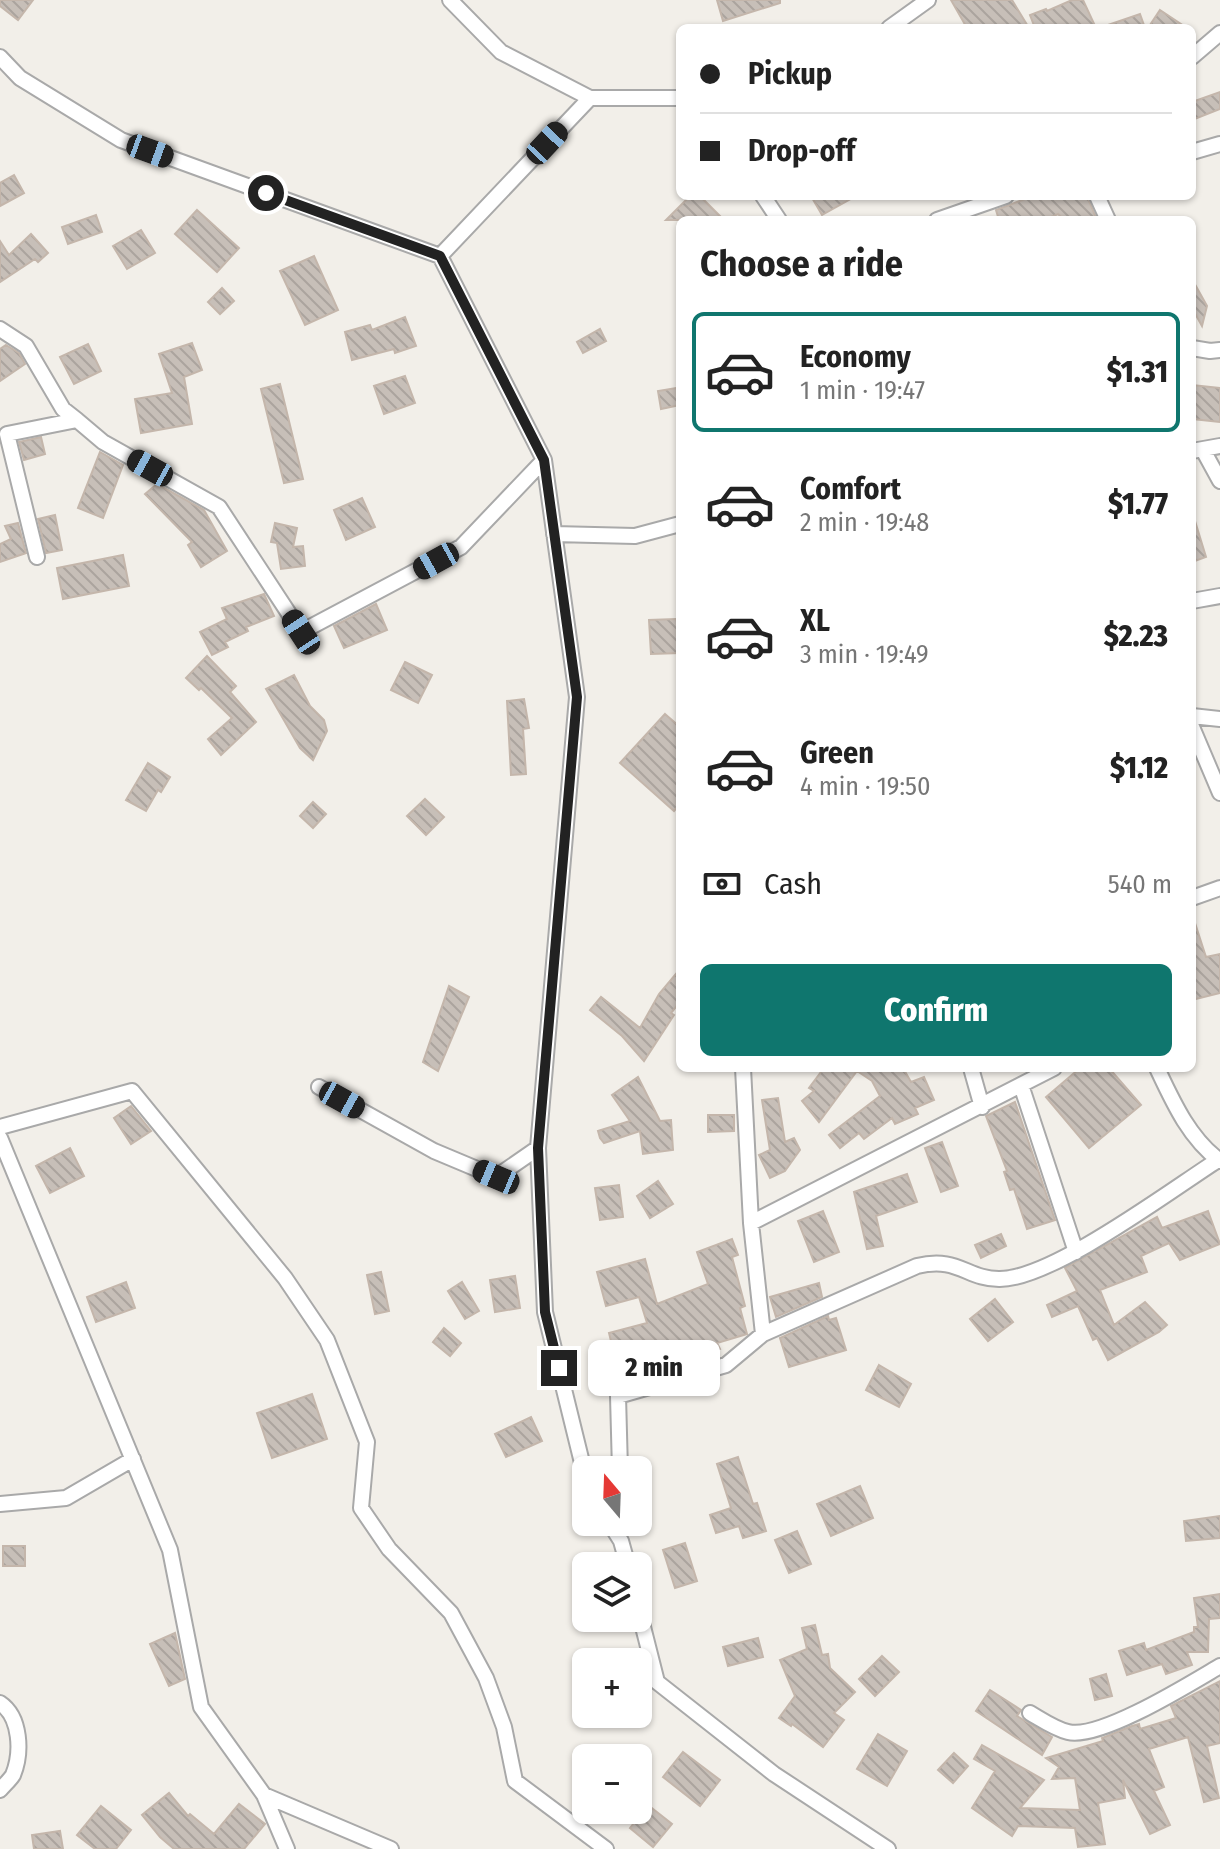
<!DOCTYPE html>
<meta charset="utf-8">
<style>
:root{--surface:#fff;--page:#f2f2f2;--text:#222;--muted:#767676;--line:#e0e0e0;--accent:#0f766e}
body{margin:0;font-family:"Fira Sans Condensed",sans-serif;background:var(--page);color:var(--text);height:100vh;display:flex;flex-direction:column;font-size:30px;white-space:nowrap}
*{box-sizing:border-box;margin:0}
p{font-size:26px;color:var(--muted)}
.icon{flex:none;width:44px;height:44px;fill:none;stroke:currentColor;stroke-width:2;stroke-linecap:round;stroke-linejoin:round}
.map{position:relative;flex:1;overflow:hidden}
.sheet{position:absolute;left:676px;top:216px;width:520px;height:856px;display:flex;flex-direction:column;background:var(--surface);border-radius:12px;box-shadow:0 2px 6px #0004}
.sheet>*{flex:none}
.banner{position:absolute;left:676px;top:24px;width:520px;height:176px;border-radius:12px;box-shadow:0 2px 6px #0004;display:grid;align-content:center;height:176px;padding:0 24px;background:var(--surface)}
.needle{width:52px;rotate:341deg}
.fabs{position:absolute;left:572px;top:1456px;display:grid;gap:16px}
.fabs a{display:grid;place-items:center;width:80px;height:80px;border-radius:12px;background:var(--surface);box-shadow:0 2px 6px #0004;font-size:40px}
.end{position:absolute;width:36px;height:36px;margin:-18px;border:10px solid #222;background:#fff;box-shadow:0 0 0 4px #fff}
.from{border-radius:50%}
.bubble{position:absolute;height:56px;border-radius:12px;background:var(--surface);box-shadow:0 2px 6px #0004;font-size:26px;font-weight:800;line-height:56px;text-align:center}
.car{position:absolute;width:24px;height:48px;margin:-24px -12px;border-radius:10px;box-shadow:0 0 6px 2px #0007;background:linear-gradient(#222 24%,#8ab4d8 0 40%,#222 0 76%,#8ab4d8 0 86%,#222 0)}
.banner b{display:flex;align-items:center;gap:28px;height:76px;font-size:30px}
.banner b+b{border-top:2px solid var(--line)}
.banner i{width:20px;height:20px;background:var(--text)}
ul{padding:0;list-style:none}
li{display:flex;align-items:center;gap:24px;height:120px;margin:0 16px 12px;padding:0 8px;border:4px solid transparent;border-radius:12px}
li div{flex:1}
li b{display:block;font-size:30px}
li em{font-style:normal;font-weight:800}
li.active{border-color:var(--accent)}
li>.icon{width:72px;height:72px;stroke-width:1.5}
h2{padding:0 24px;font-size:36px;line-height:96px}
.pay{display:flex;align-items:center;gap:20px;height:88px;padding:0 24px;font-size:30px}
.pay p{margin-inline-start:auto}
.primary-button{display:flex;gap:16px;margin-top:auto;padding:16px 24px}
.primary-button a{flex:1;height:92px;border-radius:12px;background:var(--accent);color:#fff;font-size:32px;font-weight:800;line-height:92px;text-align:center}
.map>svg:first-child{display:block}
</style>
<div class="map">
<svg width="1220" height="1849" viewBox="0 0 1220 1849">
<defs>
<pattern id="building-back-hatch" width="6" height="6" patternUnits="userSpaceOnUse" patternTransform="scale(2)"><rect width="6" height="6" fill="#c7bfb8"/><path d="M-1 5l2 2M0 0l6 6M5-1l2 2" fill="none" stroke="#aba49e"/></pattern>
</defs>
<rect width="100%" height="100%" fill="#f2efe9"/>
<path fill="url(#building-back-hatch)" stroke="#c4b6ab" stroke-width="2" d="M0 0H33L18 20 0 6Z
M717 0H780V3L723 21Z
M951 0H1012L1029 28H967Z
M1072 0H1083L1096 28H1035L1030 15 1046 9 1047 11Z
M1160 10 1187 28H1148Z
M1140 14 1145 28H1105V26Z
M1220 92V109L1192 120V102Z
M14 175 24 193 0 206V183Z
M690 196H700L724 220H666Z
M811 196H856L822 215Z
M1033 196H1087L1097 220H1064L1058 214 1045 220H999L996 210Z
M197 210 239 248 217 272 175 234Z
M96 215 102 232 68 244 62 227Z
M141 230 155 253 127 269 113 246Z
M31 234 48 253 38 262 35 259 0 282V241L9 255Z
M314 256 338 310 305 325 280 271Z
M1192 279 1207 306 1202 326 1192 308Z
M222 288 234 301 220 314 208 302Z
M405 317 416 346 395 353 394 349 352 360 345 332 370 325 372 330Z
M600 329 606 341 583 353 577 342Z
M192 343 202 370 184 377 192 424 141 433 135 399 172 393 159 354Z
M88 344 101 371 74 384 60 357Z
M6 345 19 353 25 364 0 381V349Z
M405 376 415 403 384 414 374 386Z
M280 384 303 479 284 483 261 389Z
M1192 385 1220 388V422L1193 419Z
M677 388 680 405 661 409 658 391Z
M41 437 45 454 24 460 19 442Z
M100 452 123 465 103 518 78 508Z
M157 484 204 510 227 551 201 567 188 545 192 542 145 494Z
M362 498 375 527 346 540 334 510Z
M55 515 62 550 46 553 38 519Z
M1192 521H1195L1206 557 1192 562Z
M18 523 26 553 0 562V544L11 539 5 526Z
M275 523 297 528 293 547 303 546 305 566 281 569 277 543 271 542Z
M123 555 129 586 63 599 57 568Z
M264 594 274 616 246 627 248 631 225 642 228 647 212 655 200 632 227 619 222 608Z
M376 604 387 630 344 648 334 626Z
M676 619 680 631V653L651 654 649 620Z
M207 656 236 686 230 692 256 722 221 755 208 739 232 718 201 688 199 690 186 678Z
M405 662 432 675 418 703 391 690Z
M294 675 310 706 324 720 327 731 313 760 300 748 266 689Z
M524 699 529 728 523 729 526 774 511 775 507 701Z
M665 714 680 727V804L674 811 620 763Z
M148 763 170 777 161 792 158 790 146 811 126 800Z
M425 799 444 817 426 835 407 816Z
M313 802 326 814 313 828 300 816Z
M1195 923 1206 957 1220 954V993L1192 1000V924Z
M680 969V1002L671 1013 674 1015 644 1061 622 1036 590 1010 601 997 640 1028 659 994Z
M449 986 469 997 438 1071 423 1062Z
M824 1068H903L911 1082 924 1077 934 1100 915 1108 918 1114 895 1124 892 1118 864 1139 859 1133 840 1148 829 1135 880 1096 872 1081 857 1071 819 1122 802 1101 814 1091 809 1088Z
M1080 1068H1109L1141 1105 1089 1148 1046 1097Z
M638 1077 660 1121 671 1120 673 1150 643 1154 640 1131 604 1143 600 1138 598 1131 630 1121 612 1095Z
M778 1098 785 1142 794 1138 800 1150 785 1171 770 1178 759 1155 770 1150 762 1100Z
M1015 1102 1055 1220 1027 1229 1014 1189 1010 1190 1004 1172 1007 1171 986 1116Z
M131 1106 151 1131 131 1144 114 1118Z
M708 1115H734V1131L708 1132Z
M942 1142 958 1186 941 1192 925 1148Z
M70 1148 84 1176 50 1193 36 1166Z
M907 1174 917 1202 876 1216 883 1246 867 1249 854 1192Z
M658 1181 673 1204 650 1218 637 1196Z
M619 1185 623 1217 600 1220 595 1188Z
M823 1211 839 1252 814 1262 798 1221Z
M1208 1211 1220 1244 1180 1260 1169 1243 1141 1256 1147 1272 1100 1290 1114 1325 1145 1302 1167 1325 1159 1332 1108 1360 1097 1338 1093 1340 1078 1306 1052 1317 1047 1305 1077 1291 1065 1268 1157 1217 1162 1228Z
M1001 1234 1006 1246 981 1258 975 1245Z
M732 1239 738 1255 732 1257 745 1306 740 1308 747 1334 717 1343 720 1349 699 1357 694 1343 657 1354 656 1350 616 1361 609 1333 647 1323 639 1297 606 1306 597 1272 645 1259 657 1304 708 1284 697 1252Z
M381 1272 389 1311 375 1314 367 1275Z
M515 1276 520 1308 495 1312 490 1280Z
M126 1282 135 1308 96 1322 87 1297Z
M462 1282 479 1311 465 1319 448 1291Z
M819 1283 822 1297 776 1317 770 1297Z
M995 1299 1013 1322 988 1341 970 1319Z
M828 1316 829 1320 836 1318 846 1350 789 1367 780 1338Z
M444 1328 461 1343 450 1356 433 1342Z
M879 1365 911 1384 899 1407 866 1390Z
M312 1394 327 1439 272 1458 257 1413Z
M531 1417 542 1441 506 1457 495 1434Z
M738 1457 753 1504 757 1503 766 1531 743 1538 739 1526 716 1533 710 1515 731 1508 717 1464Z
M860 1486 873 1518 831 1536 817 1504Z
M1220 1516V1538L1186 1541 1184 1521Z
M797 1531 811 1564 789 1573 775 1540Z
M685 1543 697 1581 675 1588 663 1550Z
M3 1546H25V1566H3Z
M1220 1594V1618L1209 1619 1208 1652H1187L1192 1665 1166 1674 1162 1664 1127 1675 1119 1651 1144 1643 1146 1650 1194 1632V1627H1198L1194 1598Z
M815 1625 822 1655 828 1654 830 1668 855 1692 834 1713 844 1720 823 1747 792 1724 791 1726 779 1718 795 1696 780 1660 807 1649 802 1628Z
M175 1633 185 1679 169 1686 150 1644Z
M758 1638 763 1657 728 1666 723 1647Z
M882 1656 899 1672 875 1696 859 1679Z
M1106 1674 1112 1696 1095 1700 1090 1679Z
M1220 1681V1743L1207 1746 1219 1798 1204 1802 1188 1737 1149 1749 1164 1787 1154 1791 1170 1825 1150 1834 1123 1780 1125 1798 1098 1803 1105 1844 1078 1847 1075 1828 1018 1826 1012 1836 972 1808 995 1771 974 1759 982 1745 1044 1780 1020 1808 1080 1810 1075 1778 1052 1779 1059 1767 1046 1758 1103 1741 1102 1738 1132 1726 1139 1724 1140 1729 1176 1718 1171 1706Z
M990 1690 1021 1710 1017 1716 1052 1737 1042 1755 976 1711Z
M878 1734 907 1751 887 1786 857 1769Z
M683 1752 720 1780 700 1806 663 1777Z
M954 1753 968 1766 953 1783 938 1770Z
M169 1793 188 1816 190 1814 214 1834 239 1804 265 1824 244 1849H174L160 1837 142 1815Z
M648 1805 672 1824 653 1847 630 1828Z
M101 1806 131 1830 116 1849H95L77 1835Z
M60 1831 63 1849H34L32 1835Z"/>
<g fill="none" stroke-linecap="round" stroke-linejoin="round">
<defs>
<path id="minor" d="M450 0 501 52 590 98H680
M889 28 928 0
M0 57 20 78 121 140 440 256
M1192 57 1220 33
M1192 152 1220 144
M763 196 779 220
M1097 196 1108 220
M937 220 1006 196
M0 329 26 346 63 409 77 420 103 442 219 507 301 632 461 547 544 460
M1192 348 1210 351 1220 350
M1203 450 1220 481
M1192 451 1220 446
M554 534 635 536 680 524
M37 557 7 434 77 420
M1192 601 1220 596
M1192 716 1220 719
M1192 727 1220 793
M1192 898 1220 888
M743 1068 751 1223 1054 1068
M971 1068 982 1107
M1157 1068C1173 1102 1189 1138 1220 1161
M1021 1085 1076 1252
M319 1087 434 1151 496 1177 538 1148 545 1312 586 1479
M0 1127 132 1091 285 1278 327 1340 367 1442 361 1508 389 1549 451 1613 486 1678 504 1727 515 1781 606 1849
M0 1138 170 1550 201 1707 264 1795 287 1849
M538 1148 577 697 544 460 440 256 590 98
M751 1223 763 1334
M620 1470 618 1396 726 1365 763 1334 917 1266C958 1256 967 1279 999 1279 1051 1280 1171 1190 1218 1160
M0 1504 66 1498 133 1459
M609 1522 621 1541 628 1566
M638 1607 657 1682 774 1774 888 1849
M0 1703C21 1717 22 1753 13 1775 10 1780 4 1785 0 1790
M1030 1713C1042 1720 1055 1729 1068 1732 1100 1740 1191 1683 1220 1666
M264 1795 391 1849"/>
</defs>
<use href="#minor" stroke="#a9a9a9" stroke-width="18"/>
<use href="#minor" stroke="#fff" stroke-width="14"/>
</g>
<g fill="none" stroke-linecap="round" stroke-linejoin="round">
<path stroke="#222" stroke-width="10" d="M266 193 440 256 544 460 577 697 538 1148 545 1312 559 1368"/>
</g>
</svg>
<div class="fabs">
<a><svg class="needle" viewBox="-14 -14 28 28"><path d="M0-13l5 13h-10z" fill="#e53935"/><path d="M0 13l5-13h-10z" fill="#767676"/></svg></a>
<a><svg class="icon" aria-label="layers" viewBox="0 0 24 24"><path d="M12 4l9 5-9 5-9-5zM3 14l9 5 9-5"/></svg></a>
<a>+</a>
<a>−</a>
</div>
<i class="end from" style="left:266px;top:193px"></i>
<i class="end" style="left:559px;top:1368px"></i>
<div class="bubble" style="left:588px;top:1340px;width:132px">2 min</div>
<i class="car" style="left:547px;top:143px;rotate:43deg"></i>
<i class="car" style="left:150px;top:151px;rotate:110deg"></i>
<i class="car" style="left:150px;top:468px;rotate:299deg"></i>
<i class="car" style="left:436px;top:561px;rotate:241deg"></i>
<i class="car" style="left:301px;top:632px;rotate:327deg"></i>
<i class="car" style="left:342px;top:1100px;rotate:119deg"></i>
<i class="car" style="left:496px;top:1177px;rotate:293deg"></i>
<div class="banner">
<b><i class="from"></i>Pickup</b>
<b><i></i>Drop-off</b>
</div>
<section class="sheet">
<h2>Choose a ride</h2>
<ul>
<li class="active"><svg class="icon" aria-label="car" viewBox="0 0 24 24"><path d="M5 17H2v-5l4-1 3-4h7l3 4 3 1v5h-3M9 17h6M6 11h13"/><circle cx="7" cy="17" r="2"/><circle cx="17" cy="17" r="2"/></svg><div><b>Economy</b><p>1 min · 19:47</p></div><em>$1.31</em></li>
<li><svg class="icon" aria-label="car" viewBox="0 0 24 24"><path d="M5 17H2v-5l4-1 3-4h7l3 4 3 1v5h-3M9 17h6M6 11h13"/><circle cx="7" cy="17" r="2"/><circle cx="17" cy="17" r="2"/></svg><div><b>Comfort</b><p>2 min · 19:48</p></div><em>$1.77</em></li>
<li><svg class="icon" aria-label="car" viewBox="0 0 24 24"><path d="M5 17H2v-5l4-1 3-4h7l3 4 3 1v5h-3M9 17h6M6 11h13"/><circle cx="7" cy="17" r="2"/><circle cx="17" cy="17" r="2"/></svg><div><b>XL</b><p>3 min · 19:49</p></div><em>$2.23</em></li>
<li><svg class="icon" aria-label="car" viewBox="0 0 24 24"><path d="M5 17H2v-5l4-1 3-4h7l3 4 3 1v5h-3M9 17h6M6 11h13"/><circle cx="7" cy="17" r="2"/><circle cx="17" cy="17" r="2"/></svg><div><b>Green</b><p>4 min · 19:50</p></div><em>$1.12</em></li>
</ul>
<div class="pay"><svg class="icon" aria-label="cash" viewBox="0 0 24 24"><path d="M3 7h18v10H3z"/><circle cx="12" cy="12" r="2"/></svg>Cash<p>540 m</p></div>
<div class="primary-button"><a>Confirm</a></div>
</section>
</div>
